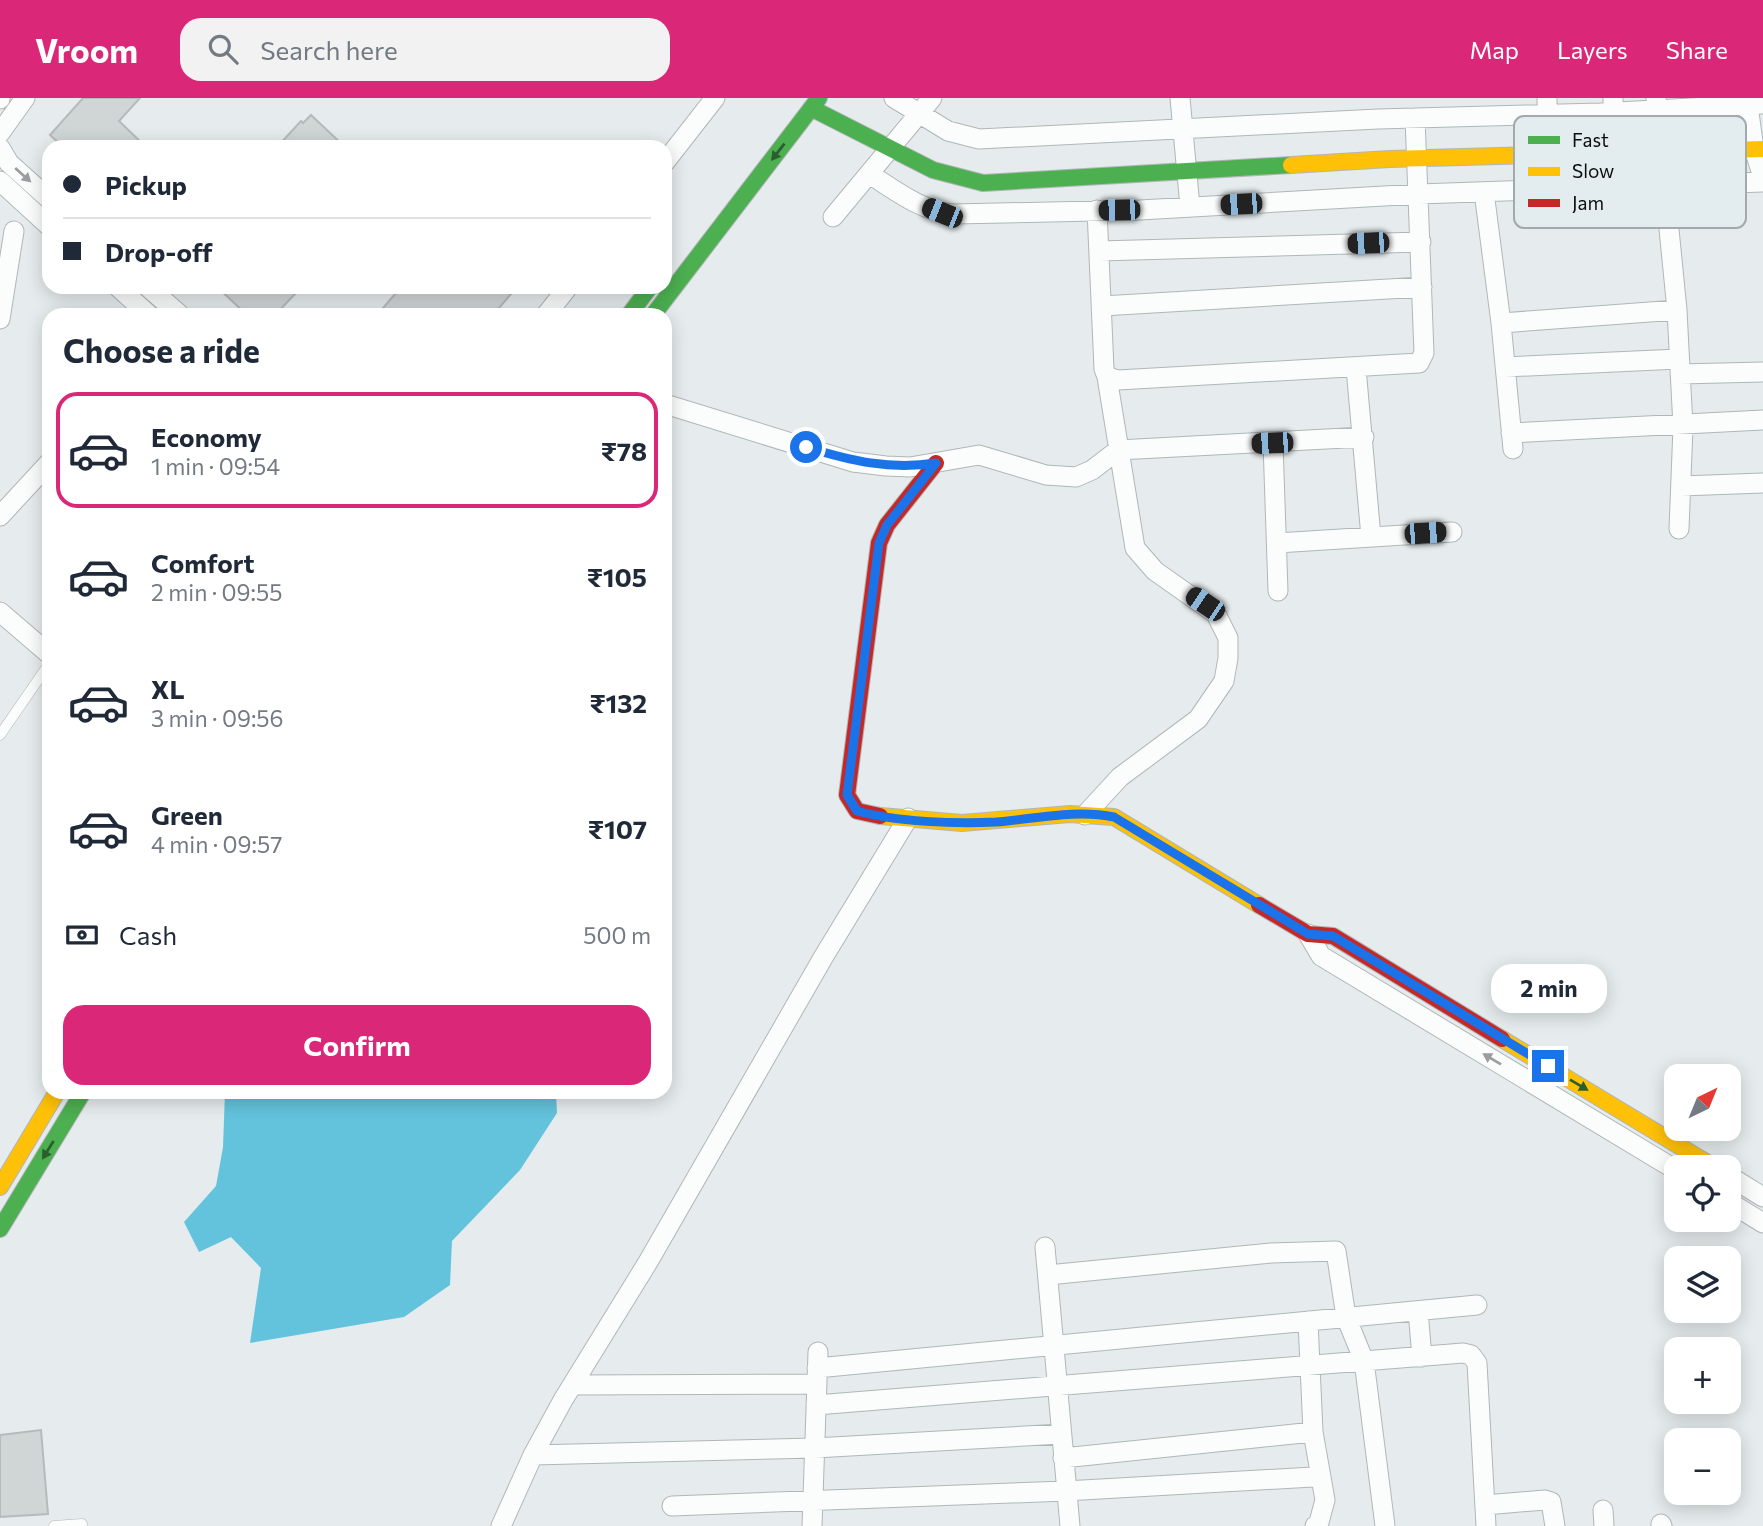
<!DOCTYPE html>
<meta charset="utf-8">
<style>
:root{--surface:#fff;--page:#f2f2f3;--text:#1f2937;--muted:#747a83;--line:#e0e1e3;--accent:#db2777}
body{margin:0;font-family:Commissioner,sans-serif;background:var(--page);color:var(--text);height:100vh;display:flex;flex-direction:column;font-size:26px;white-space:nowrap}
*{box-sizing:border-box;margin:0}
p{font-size:23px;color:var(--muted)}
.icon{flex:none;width:38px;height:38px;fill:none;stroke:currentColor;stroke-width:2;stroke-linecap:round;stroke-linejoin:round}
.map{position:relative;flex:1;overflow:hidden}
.drawer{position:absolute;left:42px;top:210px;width:630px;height:791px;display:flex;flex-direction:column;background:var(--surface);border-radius:21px;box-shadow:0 4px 18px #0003}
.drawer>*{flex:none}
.top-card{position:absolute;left:42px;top:42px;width:630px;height:154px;border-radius:21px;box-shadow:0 4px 18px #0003;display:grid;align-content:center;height:154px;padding:0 21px;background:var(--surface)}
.needle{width:46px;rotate:43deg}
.buttons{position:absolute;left:1664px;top:966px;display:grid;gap:14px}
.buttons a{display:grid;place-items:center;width:77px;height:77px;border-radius:14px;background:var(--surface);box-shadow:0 4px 18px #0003;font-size:35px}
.end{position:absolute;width:32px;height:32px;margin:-16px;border:9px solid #1a73e8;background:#fff;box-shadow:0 0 0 4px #fff}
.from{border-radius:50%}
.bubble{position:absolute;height:49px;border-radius:21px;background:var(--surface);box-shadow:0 4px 18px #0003;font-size:23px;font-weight:700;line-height:49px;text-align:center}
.car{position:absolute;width:21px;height:42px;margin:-21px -10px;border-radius:9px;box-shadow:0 0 5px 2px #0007;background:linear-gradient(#222 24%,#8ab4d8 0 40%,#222 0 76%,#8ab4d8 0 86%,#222 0)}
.top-card b{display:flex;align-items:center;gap:24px;height:66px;font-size:26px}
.top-card b+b{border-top:2px solid var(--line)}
.top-card i{width:18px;height:18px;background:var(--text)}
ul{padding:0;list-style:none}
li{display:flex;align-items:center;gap:21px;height:116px;margin:0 14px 10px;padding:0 7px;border:4px solid transparent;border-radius:21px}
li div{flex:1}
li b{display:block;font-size:26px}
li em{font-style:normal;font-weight:700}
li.on{border-color:var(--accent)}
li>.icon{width:63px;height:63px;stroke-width:1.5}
h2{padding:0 21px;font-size:32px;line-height:84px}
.pay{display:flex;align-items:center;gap:18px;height:77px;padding:0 21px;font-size:26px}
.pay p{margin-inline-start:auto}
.action{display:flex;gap:14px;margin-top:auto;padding:14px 21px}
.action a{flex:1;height:80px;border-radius:21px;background:var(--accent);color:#fff;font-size:28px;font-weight:700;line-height:80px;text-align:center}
header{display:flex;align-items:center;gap:42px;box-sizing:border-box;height:98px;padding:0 35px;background:var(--accent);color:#fff}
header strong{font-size:33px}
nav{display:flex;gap:38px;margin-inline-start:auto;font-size:24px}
.search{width:490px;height:63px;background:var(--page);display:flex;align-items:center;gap:18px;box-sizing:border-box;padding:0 24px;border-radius:21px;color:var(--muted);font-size:26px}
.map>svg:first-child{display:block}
</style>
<header>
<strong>Vroom</strong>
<div class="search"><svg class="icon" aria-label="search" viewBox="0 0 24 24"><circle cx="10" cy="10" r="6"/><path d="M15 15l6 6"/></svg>Search here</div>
<nav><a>Map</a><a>Layers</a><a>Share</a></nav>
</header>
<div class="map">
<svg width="1763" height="1428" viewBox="0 0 1763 1428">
<rect width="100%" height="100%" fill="#e6eced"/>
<path fill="#63c3dc" d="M225 994H556L557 1015 520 1072 452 1143 450 1187 404 1219 250 1245 261 1170 231 1139 199 1154 184 1124 216 1088 223 1049Z"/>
<path fill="#d0d5d6" stroke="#b6babb" stroke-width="2" d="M83 0H140L119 23 146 49H63L50 37Z
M311 17 345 49H277L301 23 303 25Z
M217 189H288L295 196 275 217H247Z
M401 189H517L493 217H377Z
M41 1332 48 1416 0 1419V1337Z"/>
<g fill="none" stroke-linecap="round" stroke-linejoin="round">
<defs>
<path id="lane" d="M0 637 49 566
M54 1428 82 1426"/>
<path id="street" d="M894 0 948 33 979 41 1378 21 1600 15 1763 6
M1180 0 1190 109
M1547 0 1548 92
M1613 0 1615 90
M1656 0 1677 212 1683 329 1679 431
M1747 0 1754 51 1763 79
M0 1V0
M0 35 25 0
M0 50 9 65 49 101
M665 64 715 0
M871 77C896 93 923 114 954 116L1140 112 1419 96 1763 84
M0 83 49 128
M1705 87 1699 53 1706 0
M1484 94 1501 225 1513 351
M1097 112 1104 271 1107 279 1118 282 1419 265 1424 255 1415 20
M833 119 932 0
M1099 153 1421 144
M118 189 149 217
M148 189 180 217
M1102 208 1422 189
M546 217 568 189
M0 221 14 133
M1501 225 1677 212
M1505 269 1679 261
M1356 270 1371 439
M1680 276 1763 274
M665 306 853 364 886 368 910 369 979 357 1046 377 1076 379 1092 372 1118 352 1364 339
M1511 335 1763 322
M1273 345 1278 493
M1681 388 1763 385
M0 418 49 365
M1277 445 1452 434
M0 514 49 556
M1085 717 1120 679 1198 621 1224 583 1228 560V540L1216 516 1155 473 1135 450 1107 279
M1308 836 1321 858 1676 1072
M1729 1078 1763 1099
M1729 1104 1763 1125
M1045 1149 1070 1428
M1048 1177 1271 1155 1336 1153 1346 1219 1364 1263 1385 1428
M1418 1213 1422 1259
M1308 1223 1313 1334 1325 1402 1318 1428H1315
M817 1270 1477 1207
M573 1287 817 1286
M816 1307 1463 1255 1471 1257 1477 1265 1486 1428
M533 1357 815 1350 1061 1336
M1063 1360 1313 1334
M1485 1407 1545 1402 1551 1404 1555 1428
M672 1408 1065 1393 1313 1379
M1603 1412 1604 1428
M1661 1426 1662 1428
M501 1428 533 1357 563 1302 648 1164 824 858 908 720
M812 1428 818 1254"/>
<path id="fast" d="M811 10 933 72 983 85 1291 67
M629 217 650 189
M653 217 819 0
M0 1131 83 994"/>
<path id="slow" d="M1291 67 1390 61 1763 51
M880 718 962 725 1070 716 1114 719 1259 807
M1502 941 1714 1069
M0 1089 57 994"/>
<path id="jam" d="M880 718 857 713 847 697 879 445 887 427 936 365
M1259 807 1308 836 1333 838 1502 941"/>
</defs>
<use href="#lane" stroke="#b1b6b7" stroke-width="11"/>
<use href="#street" stroke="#b1b6b7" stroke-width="21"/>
<use href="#fast" stroke="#b1b6b7" stroke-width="18"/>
<use href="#slow" stroke="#b1b6b7" stroke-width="18"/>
<use href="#jam" stroke="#b1b6b7" stroke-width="18"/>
<use href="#lane" stroke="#fbfcfc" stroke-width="10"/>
<use href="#street" stroke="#fbfcfc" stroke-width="19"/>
<use href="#fast" stroke="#4caf50" stroke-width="16"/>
<use href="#slow" stroke="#ffc107" stroke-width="16"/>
<use href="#jam" stroke="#c62828" stroke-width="16"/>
</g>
<defs><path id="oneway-solid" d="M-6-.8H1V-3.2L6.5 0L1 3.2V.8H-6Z" transform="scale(1.75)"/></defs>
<g fill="#2c5f30">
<use href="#oneway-solid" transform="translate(778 54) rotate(128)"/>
<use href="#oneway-solid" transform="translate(1579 987) rotate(31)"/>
<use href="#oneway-solid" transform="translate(48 1052) rotate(122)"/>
</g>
<g fill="#9b9d9e">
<use href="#oneway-solid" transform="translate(23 77) rotate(42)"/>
<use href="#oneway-solid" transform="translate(1492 961) rotate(-149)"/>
</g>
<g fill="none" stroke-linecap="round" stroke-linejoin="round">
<path stroke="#1a73e8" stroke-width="9" d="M806 349C851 363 890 372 936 365L887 427 879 445 847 697 857 713C896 724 956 726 996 724 1034 721 1076 711 1114 719L1308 836 1333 838 1548 968"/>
</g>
<rect x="1514" y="18" width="232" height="112" rx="10" fill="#e3edf0" stroke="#a2aaad" stroke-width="2"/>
<rect x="1528" y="38" width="32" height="8" fill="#4caf50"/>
<rect x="1528" y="69" width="32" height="9" fill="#ffc107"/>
<rect x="1528" y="101" width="32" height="8" fill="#c62828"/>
<g font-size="19" fill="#0c0f10">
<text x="1572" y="49">Fast</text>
<text x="1572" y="80">Slow</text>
<text x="1572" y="112">Jam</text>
</g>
</svg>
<div class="buttons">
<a><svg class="needle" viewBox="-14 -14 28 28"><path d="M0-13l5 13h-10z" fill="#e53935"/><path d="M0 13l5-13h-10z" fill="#747a83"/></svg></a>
<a><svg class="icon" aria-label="locate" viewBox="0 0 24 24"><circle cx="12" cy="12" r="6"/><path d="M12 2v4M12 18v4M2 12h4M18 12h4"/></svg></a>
<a><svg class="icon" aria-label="layers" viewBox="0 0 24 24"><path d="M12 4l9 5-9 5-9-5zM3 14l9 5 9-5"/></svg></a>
<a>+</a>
<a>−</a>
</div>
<i class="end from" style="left:806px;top:349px"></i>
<i class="end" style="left:1548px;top:968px"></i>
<div class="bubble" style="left:1491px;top:866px;width:116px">2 min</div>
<i class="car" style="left:1241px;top:106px;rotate:267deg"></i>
<i class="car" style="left:1119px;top:112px;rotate:269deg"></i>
<i class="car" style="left:942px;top:115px;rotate:292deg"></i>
<i class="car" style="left:1368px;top:145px;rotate:268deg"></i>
<i class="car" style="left:1272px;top:345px;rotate:268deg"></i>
<i class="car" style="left:1425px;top:435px;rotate:86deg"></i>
<i class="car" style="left:1205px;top:506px;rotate:304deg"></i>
<div class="top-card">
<b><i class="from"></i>Pickup</b>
<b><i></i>Drop-off</b>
</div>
<section class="drawer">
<h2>Choose a ride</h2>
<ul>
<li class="on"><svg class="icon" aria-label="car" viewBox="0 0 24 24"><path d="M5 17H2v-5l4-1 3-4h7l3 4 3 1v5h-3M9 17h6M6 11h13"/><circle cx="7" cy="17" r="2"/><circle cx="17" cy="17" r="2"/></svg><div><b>Economy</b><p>1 min · 09:54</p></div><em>₹78</em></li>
<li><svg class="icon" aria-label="car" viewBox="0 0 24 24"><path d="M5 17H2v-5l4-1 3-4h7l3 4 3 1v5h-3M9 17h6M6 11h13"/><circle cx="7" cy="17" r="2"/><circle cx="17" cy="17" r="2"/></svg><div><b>Comfort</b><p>2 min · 09:55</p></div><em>₹105</em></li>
<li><svg class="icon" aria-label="car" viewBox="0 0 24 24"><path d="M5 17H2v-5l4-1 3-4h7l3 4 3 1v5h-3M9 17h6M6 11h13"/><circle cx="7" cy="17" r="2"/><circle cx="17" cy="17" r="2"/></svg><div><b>XL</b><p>3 min · 09:56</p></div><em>₹132</em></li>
<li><svg class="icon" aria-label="car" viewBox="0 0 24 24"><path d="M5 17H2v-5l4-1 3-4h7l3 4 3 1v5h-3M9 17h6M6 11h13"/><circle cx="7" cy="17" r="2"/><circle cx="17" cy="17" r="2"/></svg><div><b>Green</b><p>4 min · 09:57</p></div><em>₹107</em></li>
</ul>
<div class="pay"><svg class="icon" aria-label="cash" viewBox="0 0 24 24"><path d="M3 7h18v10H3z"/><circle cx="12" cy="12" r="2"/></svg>Cash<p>500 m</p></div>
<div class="action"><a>Confirm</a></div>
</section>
</div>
